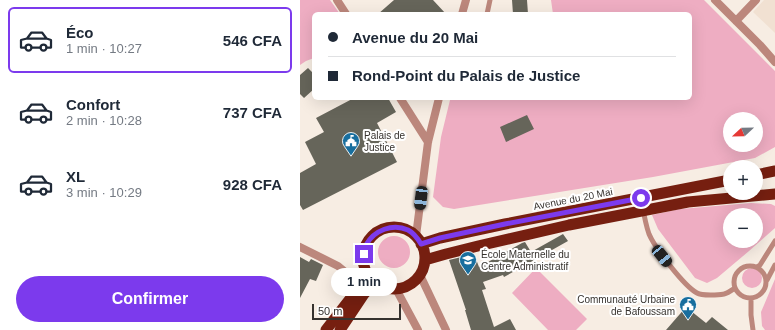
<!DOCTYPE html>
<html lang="fr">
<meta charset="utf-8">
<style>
:root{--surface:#fff;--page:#f2f2f3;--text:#1f2937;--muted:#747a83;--line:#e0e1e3;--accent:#7c3aed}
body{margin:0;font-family:Helvetica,sans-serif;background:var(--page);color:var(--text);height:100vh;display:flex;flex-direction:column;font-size:15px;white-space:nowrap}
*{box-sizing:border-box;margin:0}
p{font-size:13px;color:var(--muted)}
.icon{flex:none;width:22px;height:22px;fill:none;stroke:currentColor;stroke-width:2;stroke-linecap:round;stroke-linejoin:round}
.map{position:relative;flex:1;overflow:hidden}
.panel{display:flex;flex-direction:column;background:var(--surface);width:300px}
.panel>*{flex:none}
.guide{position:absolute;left:12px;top:12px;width:380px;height:88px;border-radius:6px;box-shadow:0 4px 16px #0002;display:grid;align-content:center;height:88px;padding:0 16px;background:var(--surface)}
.needle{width:26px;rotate:248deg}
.fabs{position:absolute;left:423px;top:112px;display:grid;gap:8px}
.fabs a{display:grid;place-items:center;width:40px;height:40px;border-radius:50%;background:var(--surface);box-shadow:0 4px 16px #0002;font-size:20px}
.scale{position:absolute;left:12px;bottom:10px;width:89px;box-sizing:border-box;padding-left:4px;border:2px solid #36322e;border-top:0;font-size:11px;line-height:14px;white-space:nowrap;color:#36322e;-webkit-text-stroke:3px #fff;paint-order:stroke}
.end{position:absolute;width:18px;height:18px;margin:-9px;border:5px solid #7c3aed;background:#fff;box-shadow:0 0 0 2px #fff}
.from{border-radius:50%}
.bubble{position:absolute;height:28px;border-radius:14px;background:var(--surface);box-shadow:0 4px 16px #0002;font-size:13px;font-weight:700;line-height:28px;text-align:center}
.car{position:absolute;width:12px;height:24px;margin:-12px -6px;border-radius:5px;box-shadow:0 0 3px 1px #0007;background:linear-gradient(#222 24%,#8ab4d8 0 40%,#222 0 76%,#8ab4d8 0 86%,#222 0)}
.guide b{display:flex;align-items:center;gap:14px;height:38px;font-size:15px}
.guide b+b{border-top:1px solid var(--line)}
.guide i{width:10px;height:10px;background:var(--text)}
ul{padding:7px 0 0;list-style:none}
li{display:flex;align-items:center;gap:12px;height:66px;margin:0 8px 6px;padding:0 8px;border:2px solid transparent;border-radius:6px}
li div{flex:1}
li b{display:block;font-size:15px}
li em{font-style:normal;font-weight:700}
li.on{border-color:var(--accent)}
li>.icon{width:36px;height:36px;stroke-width:1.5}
.button{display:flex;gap:8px;margin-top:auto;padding:8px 16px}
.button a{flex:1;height:46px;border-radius:24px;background:var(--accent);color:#fff;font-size:16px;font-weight:700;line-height:46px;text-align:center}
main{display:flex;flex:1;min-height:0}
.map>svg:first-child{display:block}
</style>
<main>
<section class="panel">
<ul>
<li class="on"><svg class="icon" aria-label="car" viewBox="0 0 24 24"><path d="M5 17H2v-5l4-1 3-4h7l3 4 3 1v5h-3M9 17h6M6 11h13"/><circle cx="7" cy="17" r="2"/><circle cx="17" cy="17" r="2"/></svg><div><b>Éco</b><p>1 min · 10:27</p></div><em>546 CFA</em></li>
<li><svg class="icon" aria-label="car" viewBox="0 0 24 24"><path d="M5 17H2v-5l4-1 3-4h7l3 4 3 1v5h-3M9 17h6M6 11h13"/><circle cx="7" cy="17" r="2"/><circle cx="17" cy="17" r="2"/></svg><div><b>Confort</b><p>2 min · 10:28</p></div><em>737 CFA</em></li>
<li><svg class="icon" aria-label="car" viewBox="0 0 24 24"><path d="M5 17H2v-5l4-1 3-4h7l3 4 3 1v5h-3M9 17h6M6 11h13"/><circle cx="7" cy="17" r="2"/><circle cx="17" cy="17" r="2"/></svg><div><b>XL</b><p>3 min · 10:29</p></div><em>928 CFA</em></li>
</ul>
<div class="button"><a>Confirmer</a></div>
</section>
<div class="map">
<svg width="475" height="330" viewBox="0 0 475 330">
<rect width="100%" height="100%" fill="#f7ede3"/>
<path fill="#f1e1d2" d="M464 0H475V33L453 12Z"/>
<path fill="#eeadc2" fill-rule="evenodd" d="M0 0H30L40 14H14V58L6 61 0 65Z
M251 0H404L475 71V147L455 158 353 177 154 209 143 207 133 197 141 137 150 100 158 98H390V14H253ZM430 119H456V145H430Z
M451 203 471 204 475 206V228L449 251 417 278 407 283 395 278 358 229 352 215 380 209ZM430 215H456V241H430Z
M78 252a16 16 0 1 1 32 0a16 16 0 1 1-32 0Z
M442 278a10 10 0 1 1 20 0a10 10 0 1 1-20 0Z
M236 268 287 319 276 330H248L212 293Z
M475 279V330H465L462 326 461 312Z"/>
<path fill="#66655a" d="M94 0H133L146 14H78Z
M212 0H227L228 14H213Z
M8 68 14 74V89L4 98 0 94V75Z
M54 98H88L96 112 77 123 97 162 3 210 0 205V173L16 164 5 142 24 132 16 118Z
M227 115 234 129 206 142 200 127Z
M263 234 268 241 204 277 203 275 183 282 186 289 182 290 194 327 210 319 216 330H171L165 310H166L149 260 174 254 179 267 222 243 225 242 231 252Z
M0 257 9 262 11 259 23 265 16 281 10 279 0 298Z
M386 307 406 323 412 317 428 330H366Z"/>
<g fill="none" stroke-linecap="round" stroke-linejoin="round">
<path stroke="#bc877c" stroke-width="5" d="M187 14 190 0
M341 198C343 209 345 223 349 234 355 248 384 286 397 293 402 296 419 295 424 294 428 293 432 290 435 288
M434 282a16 16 0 1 1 32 0a16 16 0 1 1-32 0Z
M457 267 460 265 475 241
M467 280 475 265
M451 298V315L453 330"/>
<path stroke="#bc877c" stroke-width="8" d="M37 0 46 14
M415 0 460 45 475 62
M162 14 166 0
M436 21 456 0
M100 98 128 142
M116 236 128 142 139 98
M0 247 38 266 61 285"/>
<path stroke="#bc877c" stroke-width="8" d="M120 275 146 330
M96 289 118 330"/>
<path stroke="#761f10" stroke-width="11" d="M456 175 475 171
M63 258a31 31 0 1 1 62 0a31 31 0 1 1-62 0Z
M121 244 140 238 205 224 430 180
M125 260 146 254 178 246 269 225 388 202 475 194
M26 330 61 285 67 273
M40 330 64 294 75 282"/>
</g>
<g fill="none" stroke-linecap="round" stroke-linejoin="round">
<path stroke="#7c3aed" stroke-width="5" d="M64 254C64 251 65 248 66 245 74 230 93 223 108 230 114 233 118 239 121 244L140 238 205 224 341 198"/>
</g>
<defs>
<symbol id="civic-pin" viewBox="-11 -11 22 30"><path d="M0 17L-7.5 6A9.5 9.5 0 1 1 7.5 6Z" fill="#186e9e" stroke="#fff"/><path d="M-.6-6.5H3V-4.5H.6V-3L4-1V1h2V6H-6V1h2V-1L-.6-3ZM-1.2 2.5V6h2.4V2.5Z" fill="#fff"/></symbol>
<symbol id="school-pin" viewBox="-11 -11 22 30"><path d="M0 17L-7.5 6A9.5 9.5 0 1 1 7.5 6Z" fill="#186e9e" stroke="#fff"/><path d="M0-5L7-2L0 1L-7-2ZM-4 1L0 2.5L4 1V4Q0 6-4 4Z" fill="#fff"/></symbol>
</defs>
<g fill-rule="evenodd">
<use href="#civic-pin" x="41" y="131" width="20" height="27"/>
<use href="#school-pin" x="158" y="250" width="20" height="27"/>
<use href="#civic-pin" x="378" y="295" width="20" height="27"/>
</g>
<g text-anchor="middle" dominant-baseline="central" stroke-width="4" stroke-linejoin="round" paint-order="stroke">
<g font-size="10" fill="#36322e" stroke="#fff" text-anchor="start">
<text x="64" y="135">Palais de<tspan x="64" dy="12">Justice</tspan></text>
<text x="181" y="254">École Maternelle du<tspan x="181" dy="12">Centre Administratif</tspan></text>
<text x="375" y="299" text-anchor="end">Communauté Urbaine<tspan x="375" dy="12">de Bafoussam</tspan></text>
</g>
<g font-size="10" fill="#36322e" stroke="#fff">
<text transform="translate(273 199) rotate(-11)">Avenue du 20 Mai</text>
</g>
</g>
</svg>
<div class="fabs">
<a><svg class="needle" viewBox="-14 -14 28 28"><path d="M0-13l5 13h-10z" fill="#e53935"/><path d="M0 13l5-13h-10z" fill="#747a83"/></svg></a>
<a>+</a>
<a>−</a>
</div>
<div class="scale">50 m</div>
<i class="end from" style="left:341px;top:198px"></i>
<i class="end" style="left:64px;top:254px"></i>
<div class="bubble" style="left:31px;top:268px;width:66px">1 min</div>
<i class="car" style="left:121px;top:198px;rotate:187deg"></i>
<i class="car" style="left:362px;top:256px;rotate:141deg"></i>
<div class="guide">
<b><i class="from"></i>Avenue du 20 Mai</b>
<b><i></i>Rond-Point du Palais de Justice</b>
</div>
</div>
</main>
